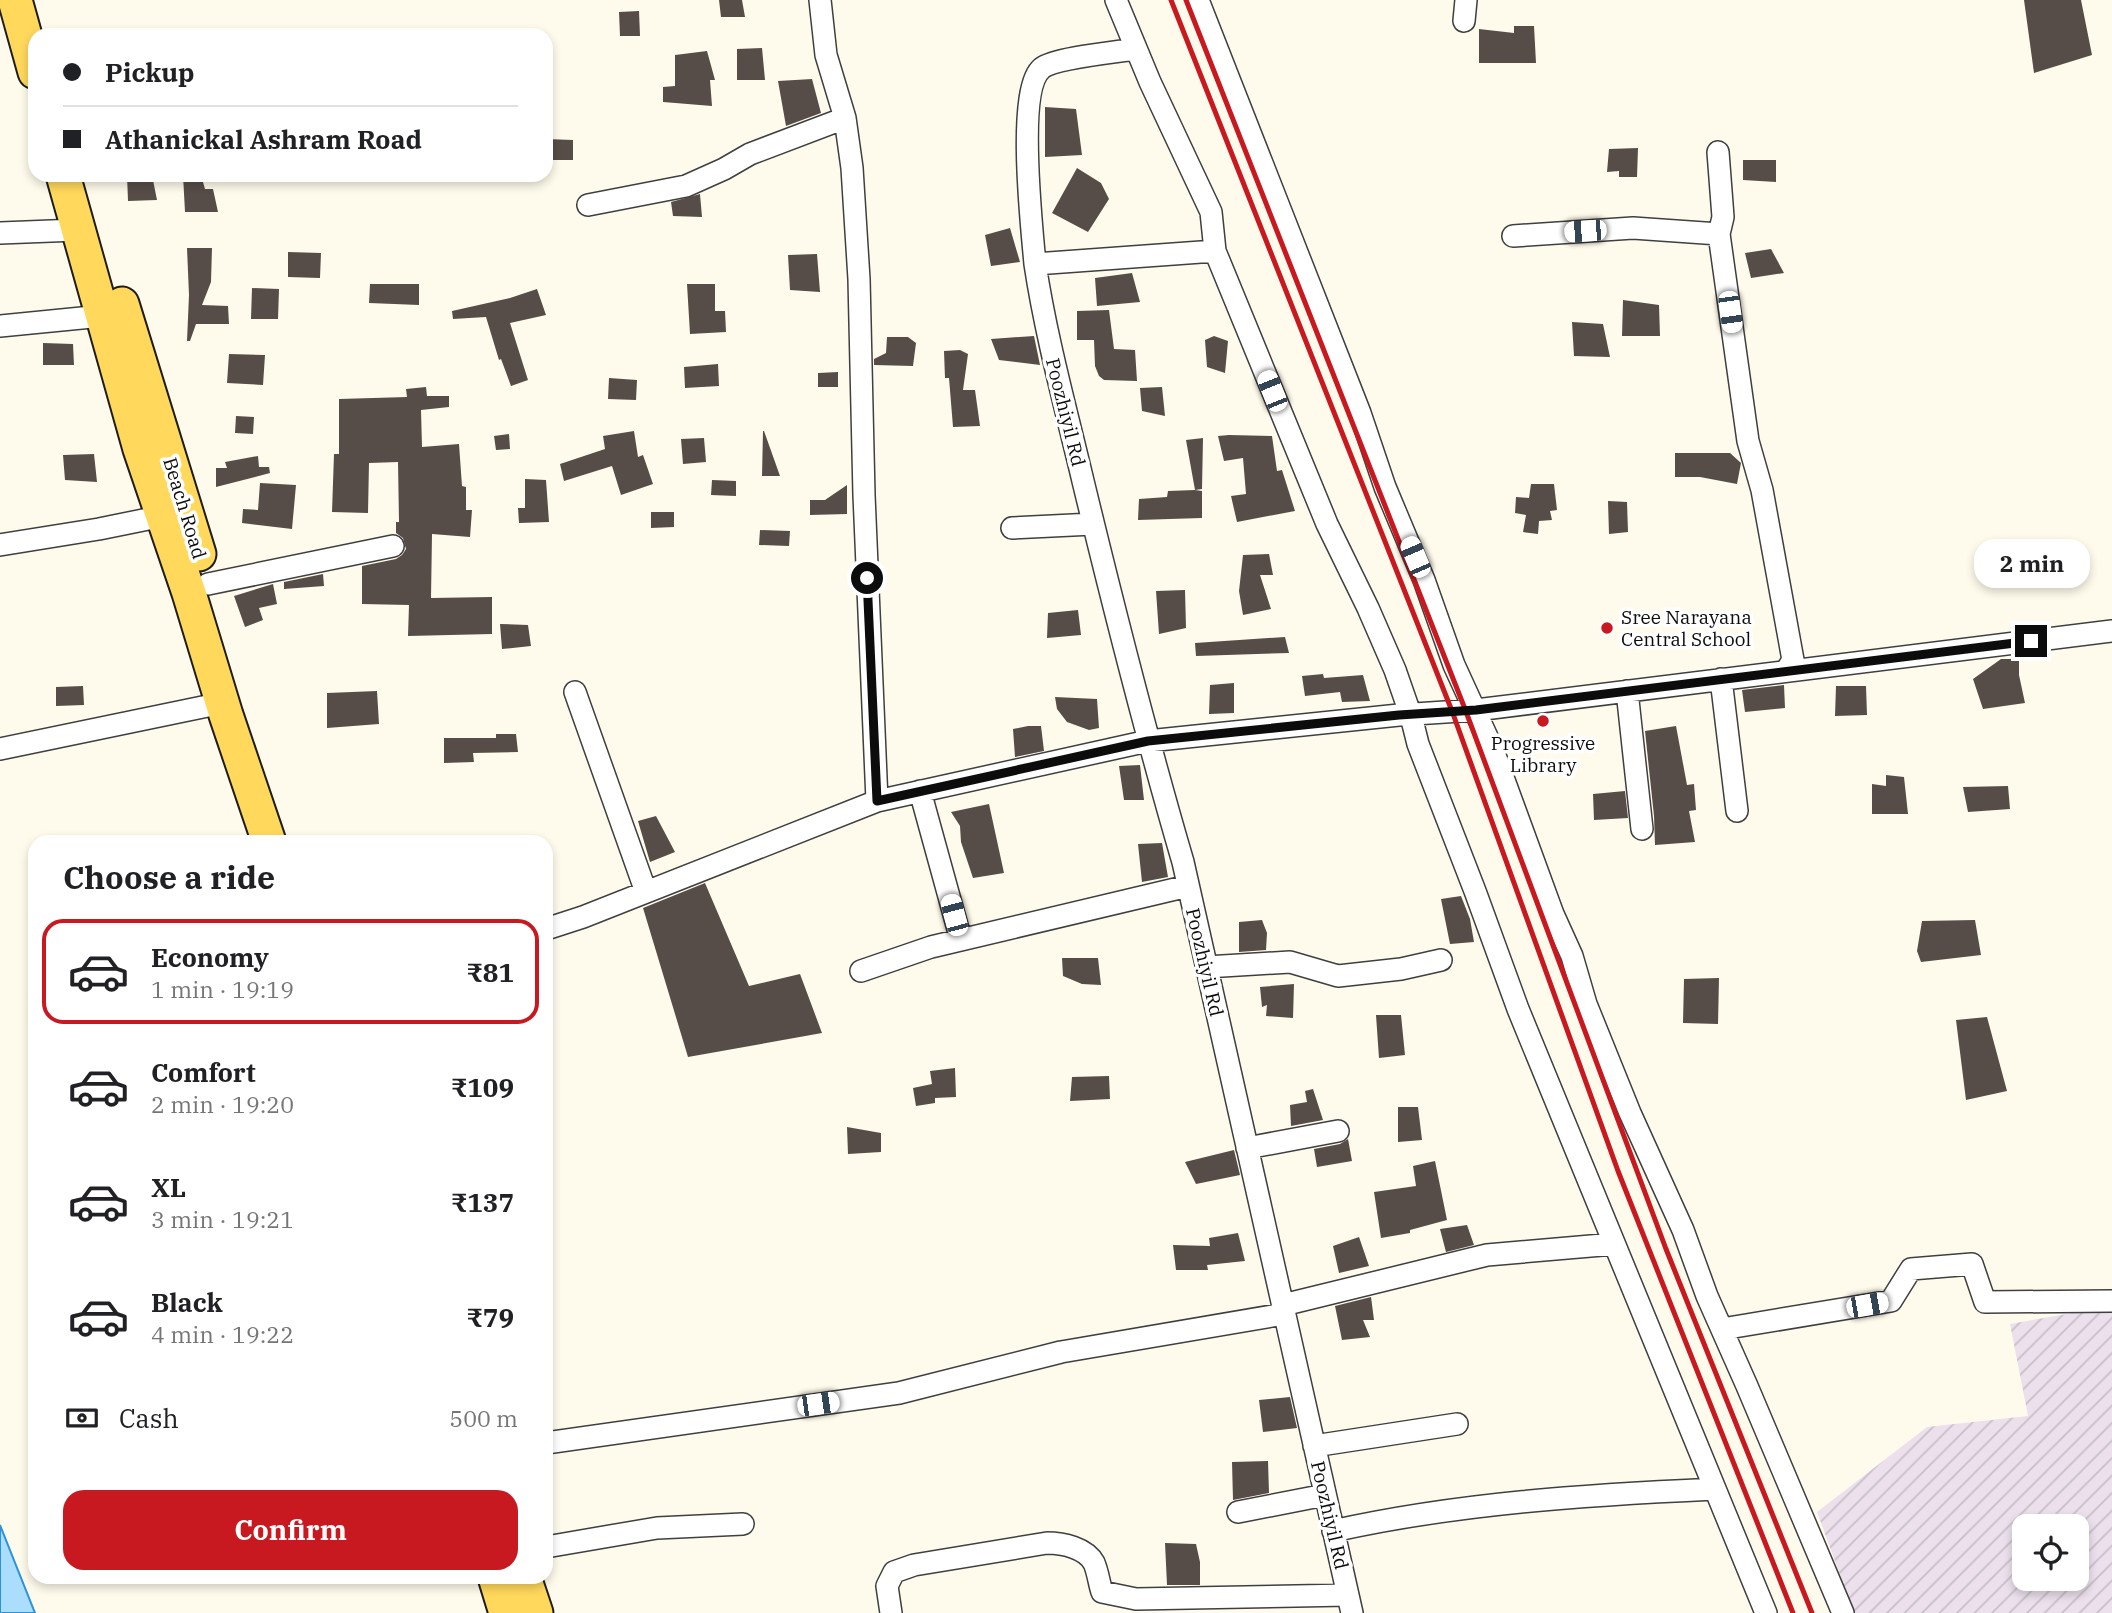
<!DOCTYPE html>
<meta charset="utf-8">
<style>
:root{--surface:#fff;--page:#f6f6f6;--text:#202124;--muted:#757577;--line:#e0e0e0;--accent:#c81920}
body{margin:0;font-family:"IBM Plex Serif",serif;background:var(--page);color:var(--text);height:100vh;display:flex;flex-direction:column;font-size:26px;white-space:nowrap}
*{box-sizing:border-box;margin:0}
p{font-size:23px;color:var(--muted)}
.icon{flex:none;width:38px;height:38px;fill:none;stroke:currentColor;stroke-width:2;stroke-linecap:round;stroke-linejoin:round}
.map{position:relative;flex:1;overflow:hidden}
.details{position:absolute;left:28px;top:835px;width:525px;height:749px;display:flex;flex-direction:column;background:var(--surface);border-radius:21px;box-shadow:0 4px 10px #0003}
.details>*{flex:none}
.top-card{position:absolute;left:28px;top:28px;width:525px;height:154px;border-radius:21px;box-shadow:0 4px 10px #0003;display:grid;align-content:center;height:154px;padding:0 35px;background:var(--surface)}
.fabs{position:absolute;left:2012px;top:1514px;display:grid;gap:14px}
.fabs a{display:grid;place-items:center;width:77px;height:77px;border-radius:14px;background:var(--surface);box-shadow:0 4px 10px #0003;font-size:35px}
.end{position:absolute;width:32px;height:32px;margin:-16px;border:9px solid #0c0c0c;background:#fff;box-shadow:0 0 0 4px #fff}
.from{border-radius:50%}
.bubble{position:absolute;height:49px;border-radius:21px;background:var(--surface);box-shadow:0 4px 10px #0003;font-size:23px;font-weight:800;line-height:49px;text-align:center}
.car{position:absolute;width:21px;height:42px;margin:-21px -10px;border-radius:9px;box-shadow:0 0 5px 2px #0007;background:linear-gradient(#fff 24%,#345 0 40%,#fff 0 76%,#345 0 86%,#fff 0)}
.top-card b{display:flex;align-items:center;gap:24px;height:66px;font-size:26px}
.top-card b+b{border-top:2px solid var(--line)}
.top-card i{width:18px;height:18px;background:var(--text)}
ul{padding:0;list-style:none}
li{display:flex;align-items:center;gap:21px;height:105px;margin:0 14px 10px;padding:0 21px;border:4px solid transparent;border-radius:21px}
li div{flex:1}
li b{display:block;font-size:26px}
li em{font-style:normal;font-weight:800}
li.current{border-color:var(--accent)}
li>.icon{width:63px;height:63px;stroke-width:1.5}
h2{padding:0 35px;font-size:32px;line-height:84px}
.pay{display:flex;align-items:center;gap:18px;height:77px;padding:0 35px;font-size:26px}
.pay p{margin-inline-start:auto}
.button{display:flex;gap:14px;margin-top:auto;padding:14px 35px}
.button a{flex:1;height:80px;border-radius:21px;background:var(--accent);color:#fff;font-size:28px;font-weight:800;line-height:80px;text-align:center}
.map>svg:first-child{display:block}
</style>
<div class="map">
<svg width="2112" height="1613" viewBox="0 0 2112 1613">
<defs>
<pattern id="industrial-furrows" width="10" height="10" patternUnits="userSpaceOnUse" patternTransform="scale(1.75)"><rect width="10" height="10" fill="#ebe0ec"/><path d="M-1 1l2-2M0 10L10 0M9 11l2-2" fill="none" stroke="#c8bfc9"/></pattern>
</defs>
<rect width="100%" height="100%" fill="#fffbec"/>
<path fill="url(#industrial-furrows)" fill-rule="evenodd" d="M2112 1306V1613H1854L1817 1512 1927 1427 2028 1416 2010 1324ZM2025 1526H2077V1578H2025Z"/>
<path fill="#abddfc" stroke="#2c93d9" stroke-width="2" d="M0 1525 35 1613H0Z"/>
<path fill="#564d48" d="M719 0H742L745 17H721Z
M2024 0H2081L2092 55 2034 73Z
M639 11 640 36H620L619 12Z
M1514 26H1534L1536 63H1479V29L1514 33Z
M762 48 765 80H737V49Z
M707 51 715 80H710L712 106 663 102V87L675 86V55Z
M812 79 821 113 786 126 778 81Z
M1045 107 1076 109 1082 155 1045 157Z
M546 139 573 140V160H546Z
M1638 148 1637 177H1619V171L1607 172 1609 149Z
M1743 160H1776V182L1743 180Z
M1077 168 1101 183 1109 199 1088 232 1052 213Z
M127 175H152L157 200 128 201Z
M183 175H201L205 189H213L218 212H185Z
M700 194 702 217 673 216 671 202Z
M1010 228 1020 262 991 266 985 235Z
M187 248H212L211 282 202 305 228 306 229 324H196L190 341H187L189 295Z
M1771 249 1784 273 1751 278 1745 253Z
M288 252 321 253 320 278 288 277Z
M817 254 820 292 790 290 788 255Z
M1132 273 1140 302 1097 306 1095 278Z
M370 284H419V305L369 303Z
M687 284H715V311H725L726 332 690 334Z
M252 288 279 289 278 319H251Z
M537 289 546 315 510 323 528 380 511 386 501 359 499 360 486 317 453 319 452 311 510 298Z
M1623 300 1659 305 1660 336H1622Z
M1109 310 1114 349 1135 350 1137 381 1104 380 1099 376 1095 366 1094 340H1077V311Z
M1572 322 1603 324 1610 357 1574 356Z
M1034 336 1040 365 999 360 991 339Z
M1214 336 1228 341 1225 373 1207 367 1205 340Z
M887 337H908L916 343 913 366 874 365V359L886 353Z
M43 343 73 344 74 365H43Z
M960 350 968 354 963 390H975L980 426 953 427 949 378H945L944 351Z
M229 354 265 355 263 385 227 383Z
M718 364 719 386 685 388 684 367Z
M838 372V387H818V373Z
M609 378 637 380 636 400 608 399Z
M426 387 427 396H449V407L421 410 422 447 459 444 462 486 466 487V510H472L470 537 432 534 431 598 492 597V634L408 636 409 605 362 604V566L396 559 402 555 406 549 403 538 396 533V522H399L398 462 369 463 368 513 332 512 334 454H339V399L407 397 406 389Z
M1162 387 1165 416 1142 411 1140 388Z
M236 416 254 417 253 434 235 433Z
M634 431 638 457 643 455 653 484 621 495 612 466 564 481 560 464 605 449 603 436Z
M763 431H764L780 476H762Z
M509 434 510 449 496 450 494 436Z
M1229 435 1272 436 1277 471 1282 470 1295 511 1237 522 1231 496 1246 494 1243 458 1224 461 1218 436Z
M704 438 706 462 683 464 681 439Z
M1203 438 1202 489 1195 490 1202 491V518L1138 520 1139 499 1167 497 1168 491 1195 490 1186 440Z
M1675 453H1730L1741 463 1737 484 1700 477H1675Z
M94 454 97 482 65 480 63 455Z
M258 456 259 467H269L270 473 216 487V468H227L225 462Z
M525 479 546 480 549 522 519 523 518 508H525Z
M712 480 736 481V496L711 495Z
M260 483 296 485 292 529 242 523 243 509 258 510Z
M1531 484H1554L1557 510 1550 511 1552 520 1539 521 1538 534 1523 532 1526 515 1515 513 1516 497 1529 498Z
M847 485V514L810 515V500H825Z
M1608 501 1627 502 1628 532 1609 534Z
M651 512H674V527L651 528Z
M760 530 790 531 789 546 759 545Z
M1269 554 1273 575H1260L1271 609 1243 615 1239 591 1243 555Z
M323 574 324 586 284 589V582Z
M273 584 277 604 259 608 263 620 245 627 234 596Z
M1185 590 1186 628 1159 634 1156 591Z
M1078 610 1081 635 1047 638 1048 613Z
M500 624 528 625 531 646 502 649Z
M1285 637 1289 653 1196 656 1195 643Z
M2001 659H2019V675L2025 703 1983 709 1973 679Z
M1323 674 1324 678 1363 675 1370 701 1342 702 1340 692 1305 696 1302 676Z
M1234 683V713L1209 714 1210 685Z
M1784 685 1785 708 1745 712 1742 690Z
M83 686 84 705 56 706V687Z
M1836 686H1866L1867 715 1835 716Z
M377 691 379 724 327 728V693Z
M1055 697 1097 699 1099 728 1089 730 1067 722 1057 709Z
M1028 726H1041L1044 751 1015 757 1013 729Z
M1676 726 1687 785 1694 784 1696 810 1689 811 1695 842 1655 845 1654 816 1645 731Z
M496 734H516L518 752 473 753 474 762 444 763V738H496Z
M1140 765 1144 800H1124L1119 766Z
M1886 775 1904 777 1908 814H1872V784L1886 786Z
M2008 786 2010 809 1968 812 1963 787Z
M1625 791 1628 818 1594 820 1593 794Z
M989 804 1004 873 973 878 961 842 960 826 951 812Z
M656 816 675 852 650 862 638 821Z
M1162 843 1168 877 1142 882 1138 844Z
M705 883 749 986 800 974 822 1033 688 1057 643 908Z
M1461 896 1470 919 1474 942 1450 944 1441 899Z
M1262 920 1267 933 1266 950 1239 952V922Z
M1975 920 1981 955 1921 962 1917 951 1922 921Z
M1062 958H1098L1101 985 1082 984 1063 976Z
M1719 978 1718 1024 1683 1023 1684 979Z
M1294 984 1293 1018 1266 1016 1267 1005 1262 1007 1260 987Z
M1376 1015H1401L1405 1055 1379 1058Z
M1987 1017 2007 1091 1966 1100 1956 1020Z
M955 1068 956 1097 935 1098V1103L916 1106 913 1088 932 1084 930 1071Z
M1109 1076 1110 1099 1070 1101 1072 1077Z
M1313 1089 1323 1120 1291 1126 1290 1105 1307 1102 1305 1091Z
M1398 1107H1418L1422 1140 1398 1142Z
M847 1127 881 1133V1152L848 1154Z
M1348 1139 1352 1161 1317 1167 1314 1149 1340 1144Z
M1234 1150 1240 1175 1196 1184 1185 1162Z
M1435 1161 1447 1220 1410 1230V1233L1381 1238 1374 1192 1416 1186 1413 1166Z
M1467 1225 1474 1245 1446 1252 1440 1229Z
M1238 1233 1245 1261 1207 1265 1208 1270H1176L1173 1245 1210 1246 1209 1238Z
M1359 1237 1369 1266 1339 1273 1333 1246Z
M1371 1297 1374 1320H1363L1370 1337 1342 1340 1335 1306Z
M1290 1397 1297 1428 1263 1432 1259 1400Z
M1268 1461 1269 1493 1233 1500 1232 1462Z
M1165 1543 1196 1544 1200 1562V1585H1167Z"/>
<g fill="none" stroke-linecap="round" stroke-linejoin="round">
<defs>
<path id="minor" d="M820 0 826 55 845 118 852 168 859 279 864 495 877 801
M1116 0 1150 82 1211 212 1215 251 1327 524 1368 608 1395 670 1411 716 1418 744 1475 891 1518 1009 1766 1613
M1198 0 1360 413 1385 487 1424 580 1454 665 1493 750 1553 914 1572 956 1586 1004 1630 1113 1683 1230 1707 1296 1747 1386 1843 1613
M1464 21 1466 0
M1718 152 1723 217 1719 234 1748 441 1762 490 1793 660 1786 671
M588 205 686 186 724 169 750 154 845 118
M0 233 77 230
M1513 236 1633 228 1719 234
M1215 251 1035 264C1046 337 1066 409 1083 481 1114 609 1146 736 1183 862L1352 1613
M1035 264C1032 229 1016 89 1042 68 1055 58 1117 52 1136 49
M0 326 102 316
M1012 528 1093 524
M0 545 99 529 163 516
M208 584 393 546
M1721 679 1737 811
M1627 691 1642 829
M575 692 646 892
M0 749 222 703
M920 791 961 940
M546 929 583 917 877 801 1148 741 1399 715 1476 710 2112 631
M1206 967 1290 962 1338 976 1401 969 1441 960
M861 971 931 947 1188 886
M1247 1148 1338 1131
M1283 1305 1487 1255 1614 1244
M1722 1329 1891 1301 1911 1269 1972 1264 1985 1302 2112 1301
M546 1443 899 1393 1061 1352 1284 1314
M1314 1446 1457 1424
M1238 1512 1325 1495
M1333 1531C1459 1503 1586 1495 1715 1489
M546 1547 657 1528 743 1524
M891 1613 887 1586 894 1572 914 1565 1047 1543C1063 1543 1086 1548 1094 1563 1098 1572 1099 1583 1102 1592L1136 1599 1348 1595"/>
<path id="primary" d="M15 0 35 72
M63 175 140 449 189 593 226 715 269 842
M122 304 199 554
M495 1577 506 1613
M524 1577 536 1613"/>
</defs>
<use href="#minor" stroke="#3f3f3f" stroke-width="24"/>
<use href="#primary" stroke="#1d1d1d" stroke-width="37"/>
<use href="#minor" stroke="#fff" stroke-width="21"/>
<use href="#primary" stroke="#ffd85c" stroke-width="33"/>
<path stroke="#c81920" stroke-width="5" d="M1171 0 1452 711 1618 1171 1793 1613
M1186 0 1465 709 1666 1249 1812 1613"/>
</g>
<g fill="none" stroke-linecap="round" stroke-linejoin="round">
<path stroke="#0c0c0c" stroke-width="9" d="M867 578 877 801 1148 741 1399 715 1476 710 2031 641"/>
</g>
<g fill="#c81920" stroke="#fff" stroke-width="2.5">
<circle cx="1607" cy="628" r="7"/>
<circle cx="1543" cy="721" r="7"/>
</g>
<g text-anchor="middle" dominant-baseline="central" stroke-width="7" stroke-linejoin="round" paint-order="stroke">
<g font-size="19" fill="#0c0c0c" stroke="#fff">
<text transform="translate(1066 412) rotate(76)">Poozhiyil Rd</text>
<text transform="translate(185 508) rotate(73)">Beach Road</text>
<text transform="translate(1205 962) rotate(77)">Poozhiyil Rd</text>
<text transform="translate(1330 1515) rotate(77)">Poozhiyil Rd</text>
</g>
<g font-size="19" fill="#0c0c0c" stroke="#fff" text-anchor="start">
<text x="1621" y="617">Sree Narayana<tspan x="1621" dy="22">Central School</tspan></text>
<text x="1543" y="743" text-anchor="middle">Progressive<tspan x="1543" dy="22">Library</tspan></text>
</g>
</g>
</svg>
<div class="fabs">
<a><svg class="icon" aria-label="locate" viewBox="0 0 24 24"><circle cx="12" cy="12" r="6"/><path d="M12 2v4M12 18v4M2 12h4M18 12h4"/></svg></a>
</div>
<i class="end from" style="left:867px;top:578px"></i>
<i class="end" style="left:2031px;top:641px"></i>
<div class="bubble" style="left:1974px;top:539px;width:116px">2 min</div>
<i class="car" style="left:1585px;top:231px;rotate:266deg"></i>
<i class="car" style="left:1730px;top:312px;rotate:172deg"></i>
<i class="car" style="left:1272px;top:391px;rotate:338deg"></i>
<i class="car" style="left:1415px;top:557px;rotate:337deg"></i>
<i class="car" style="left:954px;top:915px;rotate:345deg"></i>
<i class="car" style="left:1867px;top:1305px;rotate:80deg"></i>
<i class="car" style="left:818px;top:1404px;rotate:82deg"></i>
<div class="top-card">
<b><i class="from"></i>Pickup</b>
<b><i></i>Athanickal Ashram Road</b>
</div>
<section class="details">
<h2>Choose a ride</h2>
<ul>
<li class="current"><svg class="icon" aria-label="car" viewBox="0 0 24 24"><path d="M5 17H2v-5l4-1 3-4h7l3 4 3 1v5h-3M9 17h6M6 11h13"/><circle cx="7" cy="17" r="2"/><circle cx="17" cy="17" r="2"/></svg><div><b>Economy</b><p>1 min · 19:19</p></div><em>₹81</em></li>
<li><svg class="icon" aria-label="car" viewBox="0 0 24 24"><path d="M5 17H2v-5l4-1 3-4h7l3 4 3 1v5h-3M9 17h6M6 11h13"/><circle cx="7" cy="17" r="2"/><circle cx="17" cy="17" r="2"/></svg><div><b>Comfort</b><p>2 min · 19:20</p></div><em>₹109</em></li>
<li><svg class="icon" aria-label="car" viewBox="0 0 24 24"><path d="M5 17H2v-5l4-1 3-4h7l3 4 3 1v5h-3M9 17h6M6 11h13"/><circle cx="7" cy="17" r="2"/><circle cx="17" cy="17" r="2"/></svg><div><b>XL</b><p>3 min · 19:21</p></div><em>₹137</em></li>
<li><svg class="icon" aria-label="car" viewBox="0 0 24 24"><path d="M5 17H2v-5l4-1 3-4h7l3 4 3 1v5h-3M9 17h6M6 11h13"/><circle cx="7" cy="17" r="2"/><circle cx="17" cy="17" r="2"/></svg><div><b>Black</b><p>4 min · 19:22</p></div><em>₹79</em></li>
</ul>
<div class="pay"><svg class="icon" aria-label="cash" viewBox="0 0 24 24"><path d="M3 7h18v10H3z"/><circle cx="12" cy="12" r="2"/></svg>Cash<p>500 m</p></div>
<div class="button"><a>Confirm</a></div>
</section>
</div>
